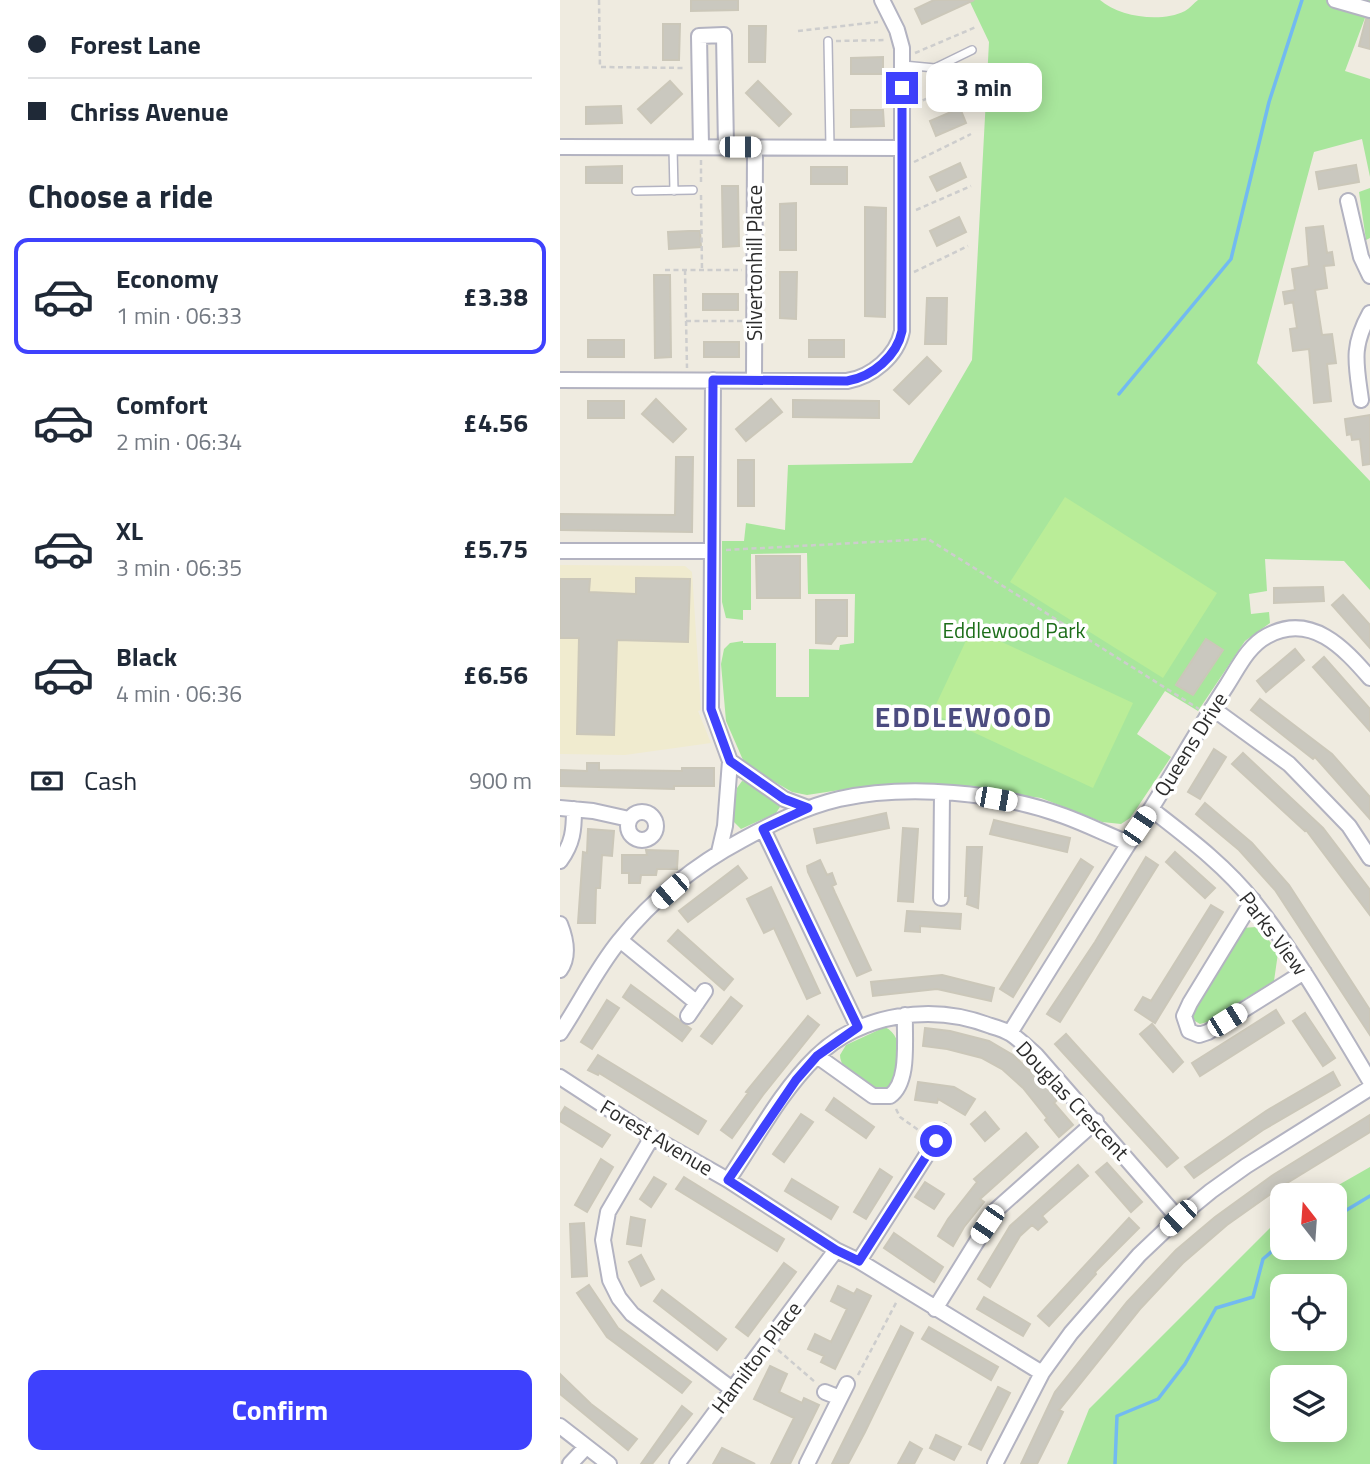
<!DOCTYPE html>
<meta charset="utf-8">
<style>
:root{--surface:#fff;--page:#f2f2f3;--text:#1f2937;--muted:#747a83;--line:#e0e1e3;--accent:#3e41fd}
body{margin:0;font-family:"Titillium Web",sans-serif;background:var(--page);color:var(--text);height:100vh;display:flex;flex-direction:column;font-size:26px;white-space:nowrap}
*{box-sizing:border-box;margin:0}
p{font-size:23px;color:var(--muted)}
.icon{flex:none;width:38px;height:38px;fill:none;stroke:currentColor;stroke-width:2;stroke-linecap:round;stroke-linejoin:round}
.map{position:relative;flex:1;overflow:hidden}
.details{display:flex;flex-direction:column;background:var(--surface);width:560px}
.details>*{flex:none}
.hud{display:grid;align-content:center;height:154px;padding:0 28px;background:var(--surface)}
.needle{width:46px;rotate:343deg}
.buttons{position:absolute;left:710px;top:1183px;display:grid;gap:14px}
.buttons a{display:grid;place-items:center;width:77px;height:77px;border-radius:14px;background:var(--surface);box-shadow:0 4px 18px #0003;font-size:35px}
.end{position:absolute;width:32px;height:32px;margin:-16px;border:9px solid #3e41fd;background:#fff;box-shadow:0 0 0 4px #fff}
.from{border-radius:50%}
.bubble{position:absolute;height:49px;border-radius:14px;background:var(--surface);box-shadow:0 4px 18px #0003;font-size:23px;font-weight:700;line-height:49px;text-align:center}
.car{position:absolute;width:21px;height:42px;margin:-21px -10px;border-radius:9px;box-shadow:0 0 5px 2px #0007;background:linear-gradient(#fff 24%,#345 0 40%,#fff 0 76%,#345 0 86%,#fff 0)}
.hud b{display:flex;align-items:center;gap:24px;height:66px;font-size:26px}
.hud b+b{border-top:2px solid var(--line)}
.hud i{width:18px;height:18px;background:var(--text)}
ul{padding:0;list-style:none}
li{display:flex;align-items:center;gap:21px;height:116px;margin:0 14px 10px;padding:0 14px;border:4px solid transparent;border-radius:14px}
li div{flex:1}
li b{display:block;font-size:26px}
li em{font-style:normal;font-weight:700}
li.selected{border-color:var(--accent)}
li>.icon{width:63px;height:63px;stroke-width:1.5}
h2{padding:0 28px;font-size:32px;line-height:84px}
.pay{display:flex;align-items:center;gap:18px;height:77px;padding:0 28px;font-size:26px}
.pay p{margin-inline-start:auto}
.cta{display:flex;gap:14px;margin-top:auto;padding:14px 28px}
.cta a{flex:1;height:80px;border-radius:14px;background:var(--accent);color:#fff;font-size:28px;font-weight:700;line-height:80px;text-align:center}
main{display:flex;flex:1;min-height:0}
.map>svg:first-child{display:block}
</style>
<main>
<section class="details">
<div class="hud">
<b><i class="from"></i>Forest Lane</b>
<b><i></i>Chriss Avenue</b>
</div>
<h2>Choose a ride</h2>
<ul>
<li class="selected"><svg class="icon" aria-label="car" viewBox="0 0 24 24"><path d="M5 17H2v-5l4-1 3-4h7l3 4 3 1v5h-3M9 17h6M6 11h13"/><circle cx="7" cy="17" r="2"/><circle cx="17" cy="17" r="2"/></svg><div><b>Economy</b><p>1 min · 06:33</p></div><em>£3.38</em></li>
<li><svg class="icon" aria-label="car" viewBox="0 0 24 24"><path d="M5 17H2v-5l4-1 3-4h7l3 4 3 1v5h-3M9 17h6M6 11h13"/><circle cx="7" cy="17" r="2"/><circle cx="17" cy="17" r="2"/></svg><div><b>Comfort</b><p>2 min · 06:34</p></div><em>£4.56</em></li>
<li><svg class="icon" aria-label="car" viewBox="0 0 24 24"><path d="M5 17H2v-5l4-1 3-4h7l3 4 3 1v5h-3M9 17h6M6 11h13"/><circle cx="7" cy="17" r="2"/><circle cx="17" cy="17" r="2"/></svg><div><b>XL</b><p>3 min · 06:35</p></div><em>£5.75</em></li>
<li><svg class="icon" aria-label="car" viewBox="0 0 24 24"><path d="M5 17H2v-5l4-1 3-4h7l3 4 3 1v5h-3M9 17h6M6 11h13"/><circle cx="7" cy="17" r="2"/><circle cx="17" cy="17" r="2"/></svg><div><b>Black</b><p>4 min · 06:36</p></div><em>£6.56</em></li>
</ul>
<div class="pay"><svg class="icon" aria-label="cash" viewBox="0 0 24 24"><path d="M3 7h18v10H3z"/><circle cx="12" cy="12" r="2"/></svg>Cash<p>900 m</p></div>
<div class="cta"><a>Confirm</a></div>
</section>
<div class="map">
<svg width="810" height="1464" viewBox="0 0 810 1464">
<rect width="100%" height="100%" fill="#efebe0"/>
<path fill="#f0ebcf" d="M0 565 125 566 132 572 141 710 138 711 151 743 65 755 0 754Z"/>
<path fill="#a8e69c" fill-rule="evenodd" d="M409 0H540C559 17 601 23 625 11 630 8 634 3 638 0H810V10H808L785 71 810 79V177L802 139 754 152 697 363 810 481V590L784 561 705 559 707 591 689 594 691 614 709 612 710 623 685 641 638 711 605 691 577 734 611 757 577 808 570 818 561 824 542 822 481 798 384 784 293 788 247 795 232 792 208 778 183 760 166 721 161 664 164 649 170 643 183 641V643H216V697H249V649L279 650 280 645 294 643 295 594H248L247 553 191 554V610H183V620L166 618 162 602V541H184L186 523 225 530 228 465 352 463 412 360 429 42Z
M810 188V238L806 240 799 192Z
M182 781 189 782 219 804 220 807 216 813 181 829 172 820 177 788Z
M696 927 701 929 718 953 714 981 647 1022 640 1024 635 1021 631 1013 681 928Z
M325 1027C345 1037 338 1063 336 1081L322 1091C307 1088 280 1072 280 1055L286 1045Z
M810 1167V1464H507L529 1409 718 1220 723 1217V1248H775V1195H761ZM723 1286H775V1339H723ZM723 1377H775V1430H723Z"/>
<path fill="#baed98" d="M505 497 657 593 603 678 450 582Z
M412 628 573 703 533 788 372 713Z"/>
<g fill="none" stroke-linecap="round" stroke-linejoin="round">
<path stroke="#72baf1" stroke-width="3.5" d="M559 394 671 259 709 102 742 0
M775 1217 810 1196
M555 1464 557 1416 598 1399 625 1364 656 1308 693 1297 703 1259 723 1242"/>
</g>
<path fill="#cac8bf" stroke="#cbc7b9" stroke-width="2" d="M131 0H178V10L131 11Z
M374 0H414L362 24 355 9Z
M806 19H810V49L799 46Z
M103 24H120L119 60H103Z
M189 26H206L205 62H189Z
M323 57V74H291V58Z
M409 67 413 76 375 93 370 84Z
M110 81 122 94 91 123 78 109Z
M198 81 231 114 219 126 186 93Z
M61 106 62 123 26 124V107Z
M400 108 406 123 376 136 370 121Z
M291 110H323L324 126 291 127Z
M400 163 406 177 377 191 370 177Z
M796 165 799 182 759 189 756 172Z
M62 166V183H26V167Z
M251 167H287V184H251Z
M162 186H178L179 246 163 247Z
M236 203V250H220V204Z
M305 207 326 208 325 317 305 316Z
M399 217 406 232 377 246 370 231Z
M763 226 767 253 772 252 774 265 764 266 767 288 755 290 762 335 772 334 776 363 767 364 771 401 754 403 749 349 733 351 730 329 737 328 733 302 725 304 723 292 735 290 732 269 749 266 746 228Z
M129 231H140L141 247 109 249 108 232Z
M220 272H237L236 319 220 318Z
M94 275H110L111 357 95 358Z
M143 294H178V310H143Z
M367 298H387L386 344H365Z
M28 340H64V357H28Z
M249 340H284V357H249Z
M144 342H179V357H144Z
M367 357 381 371 349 404 334 390Z
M96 399 126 429 113 442 82 414Z
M211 399 222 412 186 441 176 429Z
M233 400 319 401V418L233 417Z
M28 401H64V418H28Z
M810 415V464L803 465 800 439 792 440 791 434 787 435 785 419Z
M116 457H133L132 532 0 530V514L115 515Z
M178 460H194V506H178Z
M196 556H240V598H197Z
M76 578 130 579 128 642 57 640 54 735 17 734 19 638H0V579H30L29 592 76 594Z
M763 587 764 601 714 603V588Z
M783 595 810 625V648L772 605Z
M256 600H287V636H277L271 644 256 643Z
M646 639 663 650 633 695 616 685Z
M735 649 744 660 706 692 697 681Z
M764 657 810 709V731L753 667Z
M700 699 772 754 810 797V819L755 757 753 759 691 710Z
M654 749 666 757 640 799 628 792Z
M683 753 763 828 810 890V915L746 830 745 831 672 764Z
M27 763H39V770L122 771V768H154V786H114V789L0 786V770L27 771Z
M645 803 692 843 729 885 810 1010V1035L715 890 679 850 636 814Z
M326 813 329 828 257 843 254 829Z
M434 820 510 838 507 852 430 834Z
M343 828 358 829 353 902 338 901Z
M28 829 54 831 52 856 42 855 40 888H36L35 923H18L23 852 27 853Z
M407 847H422L418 908 407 904 408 896H405Z
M86 850 118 851 117 869H97L96 875H81L80 883H69V873H62V855H87Z
M615 852 655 888 645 898 606 862Z
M586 857 598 865 500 1022 487 1014 535 942Z
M521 859 533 867 453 997 440 989Z
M260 860 267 875 272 873 276 884 272 886 275 893 311 970 297 976 248 872 247 866Z
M178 866 187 878 128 922 119 911Z
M211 887 260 993 247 999 214 928 204 933 187 899Z
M651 905 663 912 595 1023 575 1010 583 997 591 1001Z
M347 911 401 914 400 929 360 926V932L345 931Z
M118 930 173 979 164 990 108 941Z
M382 975 434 988 431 1001 377 989 313 996 311 982Z
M71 985 131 1029 122 1041 63 997Z
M171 997 182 1006 152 1044 141 1036Z
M47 1000 59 1008 32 1049 21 1042Z
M716 1010 724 1023 640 1076 632 1063Z
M745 1013 775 1058 763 1066 733 1021Z
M248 1016 259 1025 203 1095 172 1138 161 1130 188 1093 186 1092Z
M592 1024 623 1062 613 1072 580 1034Z
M365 1028 390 1031 429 1041 453 1055 483 1083 497 1100 494 1103 513 1125 499 1137 485 1120 487 1118 463 1088 442 1069 422 1058 387 1049 363 1046Z
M506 1034 618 1158 607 1167 495 1044Z
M38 1055 146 1121 138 1134 39 1073 38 1075 28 1070Z
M773 1072 780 1085 703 1130 634 1178 625 1167 706 1111Z
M358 1082 394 1087 415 1099 405 1115 378 1099 377 1103 355 1100Z
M274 1098 314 1127 306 1138 266 1110Z
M5 1107 50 1135 42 1147 0 1121V1115Z
M425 1112 439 1129 425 1141 411 1124Z
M241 1114 253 1122 224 1162 213 1154Z
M810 1115V1132L719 1188 667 1225 623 1263 580 1309 499 1410 503 1412 477 1464H461L495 1392 567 1302 616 1250 655 1217 713 1175Z
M466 1133 478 1147 420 1199 424 1202 404 1227 393 1246 378 1236 388 1219 417 1182 414 1179Z
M41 1159 53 1167 27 1212 15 1205Z
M547 1163 582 1202 571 1212 536 1172Z
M518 1165 528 1176 482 1216 487 1222 478 1230 472 1225 460 1236 430 1287 418 1279 450 1226Z
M320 1169 332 1177 306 1219 294 1212Z
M94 1177 106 1184 91 1207 80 1199Z
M124 1177 224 1239 217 1251 116 1189Z
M232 1179 278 1207 271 1219 225 1191Z
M365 1182 384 1194 374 1209 355 1197Z
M71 1217 85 1220 81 1246 67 1244Z
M569 1218 579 1228 535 1272 536 1274 489 1326 478 1316Z
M24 1223 27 1276 12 1277 10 1224Z
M334 1233 383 1267 374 1282 324 1248Z
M81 1255 94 1279 81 1286 69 1262Z
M224 1263 236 1272 188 1336 176 1327Z
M29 1285 58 1328 131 1382 122 1393 47 1337 17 1293Z
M278 1286 294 1294 297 1289 311 1296 275 1369 261 1362 264 1356 248 1349 255 1334 271 1342 287 1309 271 1301Z
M102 1290 166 1339 157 1350 94 1301Z
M424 1297 470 1324 463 1336 417 1309Z
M341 1326 353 1333 305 1432 288 1464H272Z
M369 1327 438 1367 431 1380 362 1339Z
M210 1366 227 1374 219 1392 242 1403 244 1398 259 1405 230 1464H211L234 1418 194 1399Z
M0 1374 31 1404 77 1439 68 1450 0 1394Z
M438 1387 450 1393 421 1450 409 1444Z
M122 1406 132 1414 92 1464H81Z
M376 1435 401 1447 394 1460 370 1448Z
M350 1442 362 1449 354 1464H338Z
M162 1448 195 1464H153Z"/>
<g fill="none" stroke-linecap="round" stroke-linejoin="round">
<defs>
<path id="lane" d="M268 41 270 147
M343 65 375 68 412 50
M113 148 114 191
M76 191 133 190"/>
<path id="street" d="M775 0 810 10
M141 146 139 36 164 35 166 147
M0 147 341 148
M788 201 801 257 810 276
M0 380 287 381C312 377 337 356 342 331V48L337 30 322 0
M153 380 151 709 170 761 224 799 248 808
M194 380 195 147
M801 400C796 363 791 347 810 313
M0 551H152
M652 708 729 764 789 826 810 858
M0 808 33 811 69 819
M591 809C627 837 665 865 694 902 738 957 773 1020 810 1081
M68 826a14 14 0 1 1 28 0a14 14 0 1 1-28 0Z
M203 829 298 1027
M159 852 165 826 170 761
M0 861C13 843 14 830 14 809
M381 898 382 793
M693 900 630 1003 624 1016 629 1031 639 1035 648 1032 744 972
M0 924C6 939 10 956 0 970
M60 940 137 1003
M128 1016 145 991
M0 1033C20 1003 37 968 60 940 92 899 137 864 182 840 213 823 245 807 279 799 348 784 439 792 504 816 526 824 546 834 568 843
M450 1033C497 957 544 882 592 807 617 767 641 725 667 685 678 668 688 646 707 636 751 612 784 648 810 678
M257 1056 313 1096H330C350 1082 344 1039 345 1015
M0 1077 92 1137 168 1180 276 1250 299 1261 482 1373
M92 1137 48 1212 43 1240 50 1280 59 1298 72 1314 172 1389
M168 1180C196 1139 220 1092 256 1057 301 1013 373 1003 431 1026 438 1028 445 1030 451 1034 460 1040 468 1048 476 1055L618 1218
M299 1261 382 1131
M375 1309 437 1209 536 1121
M265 1392 280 1398
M0 1426 49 1464
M10 1464 26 1447
M117 1464 276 1250
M247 1464 287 1384
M435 1464 482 1373 511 1333 579 1255 618 1218 651 1191 686 1166 810 1088"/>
</defs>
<use href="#lane" stroke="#b3b3c1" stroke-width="10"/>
<use href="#street" stroke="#b3b3c1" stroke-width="18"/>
<path stroke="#cdcdcd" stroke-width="2.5" stroke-dasharray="5 3.5" stroke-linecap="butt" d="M39 0 40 67 126 68
M238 31 318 22
M276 41 326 40
M355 53 416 27
M355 104 416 76
M141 160V185
M354 162 411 134
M141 195 142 270
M356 210 411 186
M105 270H182
M125 270 127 368
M354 272 408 246
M126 321H182
M166 550 368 539 639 709
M336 1109 340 1117 364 1134
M218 1350 255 1382
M298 1375 337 1301"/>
<use href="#lane" stroke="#fff" stroke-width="7"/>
<use href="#street" stroke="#fff" stroke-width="14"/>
</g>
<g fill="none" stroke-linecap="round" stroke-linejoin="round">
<path stroke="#3e41fd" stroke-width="9" d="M342 88V331C337 356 312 377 287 381L153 380 151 709 170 761 224 799 248 808 203 829 298 1027 257 1056 236 1080 168 1180 276 1250 299 1261 376 1141"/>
</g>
<g text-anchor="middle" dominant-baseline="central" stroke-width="7" stroke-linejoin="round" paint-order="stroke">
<g font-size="21" fill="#2d2d2d" stroke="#fff">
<text transform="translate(194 263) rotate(-90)">Silvertonhill Place</text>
<text transform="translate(630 744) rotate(-58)">Queens Drive</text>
<text transform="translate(714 933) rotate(53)">Parks View</text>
<text transform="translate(513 1100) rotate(47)">Douglas Crescent</text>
<text transform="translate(97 1137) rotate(31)">Forest Avenue</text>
<text transform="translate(196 1357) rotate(-53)">Hamilton Place</text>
</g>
<g font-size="21" fill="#1d6e1a" stroke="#fff">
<text x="454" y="630">Eddlewood Park</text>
</g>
<g font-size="28" font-weight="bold" letter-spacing="2" fill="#4c4c80" stroke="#fff">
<text x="404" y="716">EDDLEWOOD</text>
</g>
</g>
</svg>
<div class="buttons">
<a><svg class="needle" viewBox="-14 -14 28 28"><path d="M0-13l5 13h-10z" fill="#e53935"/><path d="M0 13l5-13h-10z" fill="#747a83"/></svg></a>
<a><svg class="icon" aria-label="locate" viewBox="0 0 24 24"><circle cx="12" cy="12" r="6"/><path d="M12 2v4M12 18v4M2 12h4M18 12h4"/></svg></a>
<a><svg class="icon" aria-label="layers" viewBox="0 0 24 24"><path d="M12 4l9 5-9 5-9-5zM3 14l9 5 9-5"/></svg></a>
</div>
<i class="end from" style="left:376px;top:1141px"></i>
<i class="end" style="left:342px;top:88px"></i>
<div class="bubble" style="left:366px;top:63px;width:116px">3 min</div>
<i class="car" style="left:180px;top:147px;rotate:90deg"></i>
<i class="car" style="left:436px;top:799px;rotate:100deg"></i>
<i class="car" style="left:579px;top:826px;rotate:34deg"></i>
<i class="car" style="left:110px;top:891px;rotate:229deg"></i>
<i class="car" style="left:667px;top:1020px;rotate:58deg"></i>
<i class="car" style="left:618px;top:1218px;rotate:227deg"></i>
<i class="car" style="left:427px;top:1224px;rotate:214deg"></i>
</div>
</main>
